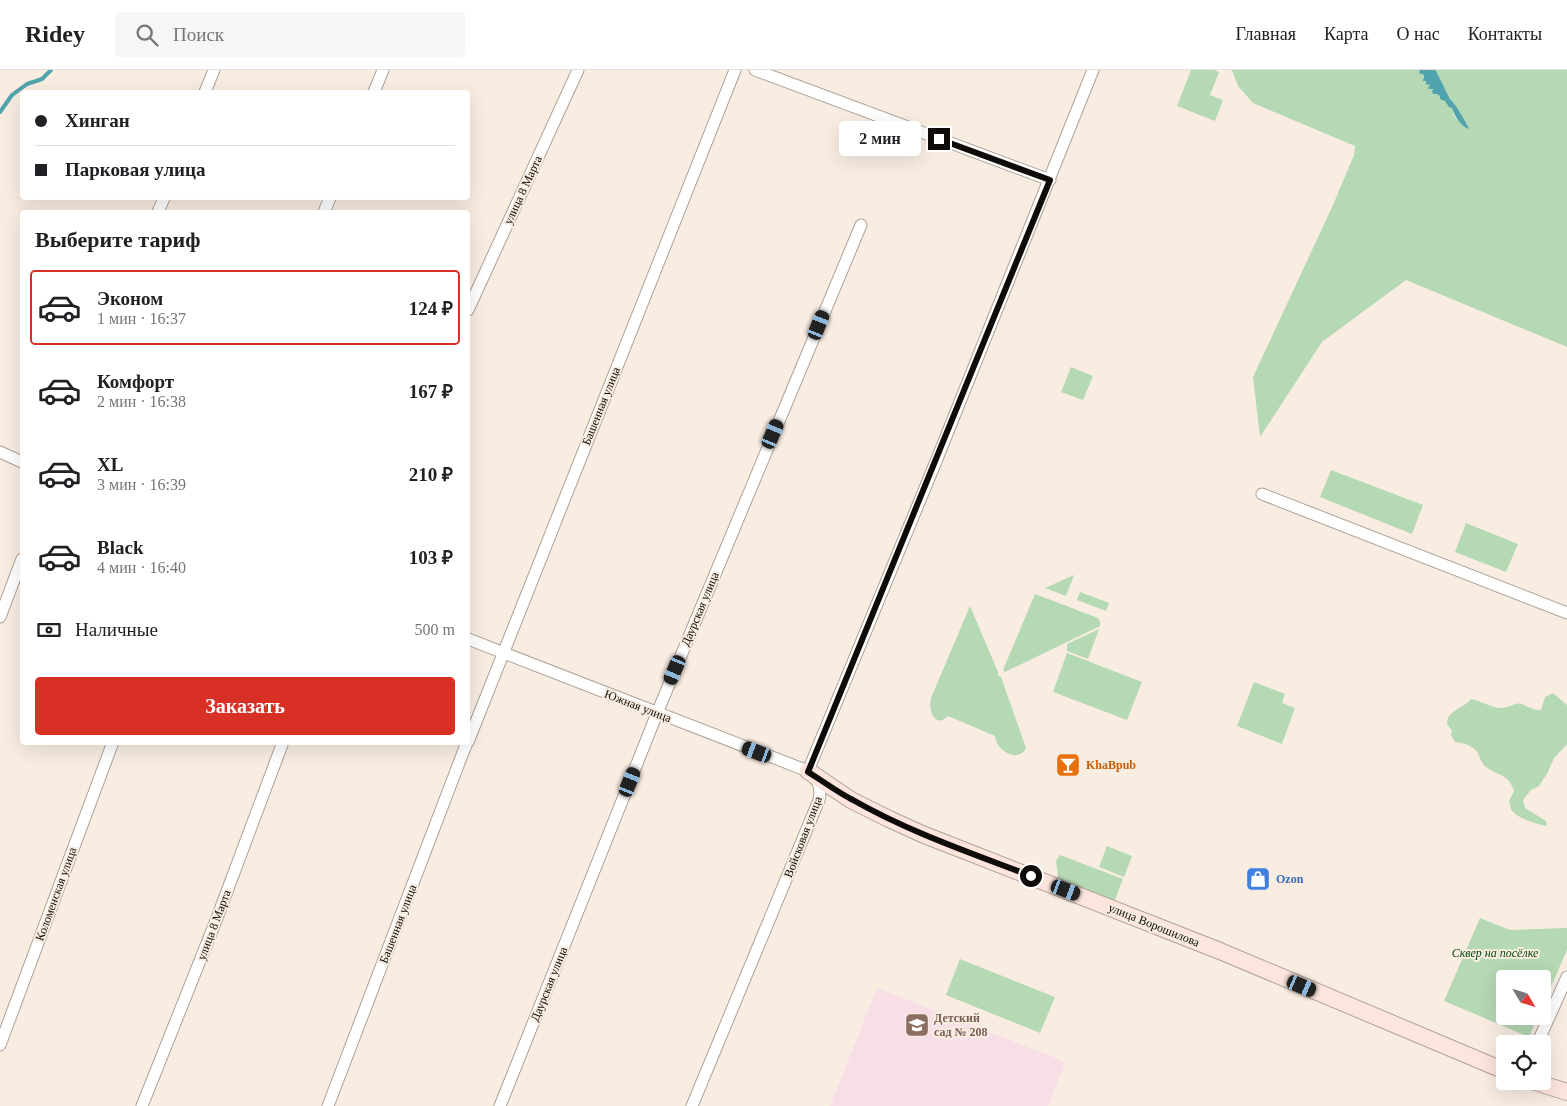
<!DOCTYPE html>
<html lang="ru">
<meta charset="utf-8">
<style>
:root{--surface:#fff;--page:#f6f6f6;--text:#202124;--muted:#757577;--line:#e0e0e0;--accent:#d93025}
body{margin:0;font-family:Georgia,serif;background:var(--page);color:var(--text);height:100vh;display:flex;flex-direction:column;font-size:19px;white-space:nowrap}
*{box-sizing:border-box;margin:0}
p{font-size:16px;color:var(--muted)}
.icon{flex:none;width:28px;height:28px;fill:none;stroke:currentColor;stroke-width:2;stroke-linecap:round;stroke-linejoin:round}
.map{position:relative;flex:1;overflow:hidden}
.panel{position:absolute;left:20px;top:140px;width:450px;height:535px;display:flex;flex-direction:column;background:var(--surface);border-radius:5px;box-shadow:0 5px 20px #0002}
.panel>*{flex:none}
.top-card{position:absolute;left:20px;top:20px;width:450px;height:110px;border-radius:5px;box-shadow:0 5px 20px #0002;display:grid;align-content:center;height:110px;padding:0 15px;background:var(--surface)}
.needle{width:32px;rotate:128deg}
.controls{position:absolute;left:1496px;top:900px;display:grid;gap:10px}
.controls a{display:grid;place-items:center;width:55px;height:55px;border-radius:5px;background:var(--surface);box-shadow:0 5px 20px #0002;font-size:25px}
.end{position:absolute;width:22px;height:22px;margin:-11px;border:6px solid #0f0b08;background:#fff;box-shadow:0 0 0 2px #fff}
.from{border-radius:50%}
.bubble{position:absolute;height:35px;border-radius:5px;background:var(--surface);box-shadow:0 5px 20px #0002;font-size:16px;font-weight:700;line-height:35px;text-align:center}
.car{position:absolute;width:15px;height:30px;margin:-15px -8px;border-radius:6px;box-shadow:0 0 4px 1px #0007;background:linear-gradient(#222 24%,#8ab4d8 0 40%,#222 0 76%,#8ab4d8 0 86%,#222 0)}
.top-card b{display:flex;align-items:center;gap:18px;height:48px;font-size:19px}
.top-card b+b{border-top:1px solid var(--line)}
.top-card i{width:12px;height:12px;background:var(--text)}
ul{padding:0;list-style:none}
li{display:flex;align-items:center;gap:15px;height:75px;margin:0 10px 8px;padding:0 5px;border:2px solid transparent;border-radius:5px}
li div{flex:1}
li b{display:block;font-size:19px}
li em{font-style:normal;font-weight:700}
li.active{border-color:var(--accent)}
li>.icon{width:45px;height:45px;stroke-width:1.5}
h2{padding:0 15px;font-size:22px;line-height:60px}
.pay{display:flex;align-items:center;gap:12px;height:55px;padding:0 15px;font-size:19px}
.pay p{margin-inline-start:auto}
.action{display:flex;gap:10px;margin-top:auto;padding:10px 15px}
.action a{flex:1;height:58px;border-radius:5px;background:var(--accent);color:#fff;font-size:20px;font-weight:700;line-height:58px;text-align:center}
header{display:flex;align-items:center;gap:30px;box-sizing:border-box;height:70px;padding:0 25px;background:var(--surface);border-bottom:1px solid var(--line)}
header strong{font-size:24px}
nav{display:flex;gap:28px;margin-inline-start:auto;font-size:18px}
.search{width:350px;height:45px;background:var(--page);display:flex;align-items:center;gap:12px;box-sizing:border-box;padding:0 18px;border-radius:5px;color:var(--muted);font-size:19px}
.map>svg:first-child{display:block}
</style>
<header>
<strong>Ridey</strong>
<div class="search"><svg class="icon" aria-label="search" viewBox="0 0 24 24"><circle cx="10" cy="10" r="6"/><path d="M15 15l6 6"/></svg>Поиск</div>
<nav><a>Главная</a><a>Карта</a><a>О нас</a><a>Контакты</a></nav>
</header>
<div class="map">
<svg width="1567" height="1036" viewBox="0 0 1567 1036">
<rect width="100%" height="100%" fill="#f9ede2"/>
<path fill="#f7dee7" d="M877 918 1066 992 1048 1036H830Z"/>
<path fill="#b5d9b4" d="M1191 0H1214L1219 2 1210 25 1223 30 1215 51 1177 36Z
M1232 0H1420V3L1424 5 1423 8 1452 38 1454 46 1462 55V46C1457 41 1456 34 1450 29L1435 0H1567V277L1406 210 1322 272 1260 367 1253 307 1333 135 1354 85 1355 76 1253 33 1238 16Z
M1071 297 1093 306 1083 330 1061 322Z
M1331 400 1423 435 1412 464 1320 427Z
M1466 453 1518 474 1506 502 1455 482Z
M1074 505 1066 526 1045 518Z
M1080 522 1109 533 1106 541 1077 530Z
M1035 524 1098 548 1100 552V556L1005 602 1003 600Z
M970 536 998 602V605L1001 607 1026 678C1018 694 996 680 995 666L948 646C935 659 928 641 931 628Z
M1099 559 1088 589 1067 581V574Z
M1067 583 1142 612 1127 650 1053 622Z
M1254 612 1285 624 1282 633 1295 638 1282 674 1237 656Z
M1553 623 1567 635V674L1554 688 1548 702 1539 716 1531 720 1523 730 1525 738 1546 751 1547 756C1537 754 1517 749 1511 739 1510 736 1510 733 1509 731L1514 721C1509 704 1498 706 1486 697 1479 692 1481 683 1473 678 1468 674 1461 673 1455 672L1451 665 1452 661 1447 654C1447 640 1463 639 1471 629 1481 631 1492 638 1502 638 1509 638 1515 632 1522 634 1529 637 1533 640 1541 640L1545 627Z
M1107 776 1132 786 1124 807 1099 797Z
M1060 785 1123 809 1112 837 1059 815 1056 791Z
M1480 848 1510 860 1567 858V880L1543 935 1542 909H1505V946H1538L1529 967 1444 931Z
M960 889 1055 927 1040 963 946 925Z"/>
<path fill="#51a4ad" d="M1420 0H1435L1436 1 1450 29C1455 33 1466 52 1469 59 1461 57 1454 45 1452 38L1449 37 1445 31 1440 29V26L1437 24H1433L1432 21 1434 19H1429L1428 18 1430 15 1426 14V11H1423L1424 5 1419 3Z"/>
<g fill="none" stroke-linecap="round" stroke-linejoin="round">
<path stroke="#51a4ad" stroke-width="4" d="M0 42 12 25 27 14 42 9 51 0"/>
<defs>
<path id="minor" d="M755 0 1050 110
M205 22 214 0
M374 22 383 0
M158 142 164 128
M324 142 330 128
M468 240 578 0
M0 382 22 392
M1262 424 1567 543
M0 547 22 489
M468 569 808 701
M468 672 735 0
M1537 974 1567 907
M0 975 113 672
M142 1036 217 848 283 672
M328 1036 467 672
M500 1036 660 636 861 155
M692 1036 819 730C822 717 818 710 808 701L937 389 1093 0"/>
<path id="secondary" d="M808 701 851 730 889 749 922 764 1220 881 1505 1001
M1532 1011 1567 1022"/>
</defs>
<use href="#minor" stroke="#ada197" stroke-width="13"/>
<use href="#secondary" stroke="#ada197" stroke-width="18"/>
<use href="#minor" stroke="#fff" stroke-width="11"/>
<use href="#secondary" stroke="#fde4dd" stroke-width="16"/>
</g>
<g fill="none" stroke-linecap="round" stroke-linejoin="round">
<path stroke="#0f0b08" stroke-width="6" d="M939 69 1050 110 808 702C823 711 837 722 853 730 909 762 971 783 1031 806"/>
</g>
<defs>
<symbol id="bar-square" viewBox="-11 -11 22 22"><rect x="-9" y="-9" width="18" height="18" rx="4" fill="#e8710a" stroke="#f9ede2"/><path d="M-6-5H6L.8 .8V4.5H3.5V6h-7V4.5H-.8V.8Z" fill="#fff"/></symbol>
<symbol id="shop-square" viewBox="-11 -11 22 22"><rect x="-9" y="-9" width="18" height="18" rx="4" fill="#3f7fe0" stroke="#f9ede2"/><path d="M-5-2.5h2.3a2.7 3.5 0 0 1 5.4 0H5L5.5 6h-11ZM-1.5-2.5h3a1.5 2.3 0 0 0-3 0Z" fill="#fff"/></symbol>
<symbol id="school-square" viewBox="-11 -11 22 22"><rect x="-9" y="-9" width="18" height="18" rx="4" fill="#8d6e63" stroke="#f9ede2"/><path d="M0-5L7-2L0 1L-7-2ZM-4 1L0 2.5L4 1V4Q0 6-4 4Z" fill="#fff"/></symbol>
</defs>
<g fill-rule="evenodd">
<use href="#bar-square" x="1054" y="681" width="28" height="28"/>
<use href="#shop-square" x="1244" y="795" width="28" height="28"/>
<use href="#school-square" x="903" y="941" width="28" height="28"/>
</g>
<g text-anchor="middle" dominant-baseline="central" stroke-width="4" stroke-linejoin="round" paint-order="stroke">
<g font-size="12" fill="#0f0b08" stroke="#f9ede2">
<text transform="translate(523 120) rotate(-65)">улица 8 Марта</text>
<text transform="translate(601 336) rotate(-68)">Башенная улица</text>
<text transform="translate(700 539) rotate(-67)">Даурская улица</text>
<text transform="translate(638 636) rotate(21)">Южная улица</text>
<text transform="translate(803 767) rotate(-69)">Войсковая улица</text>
<text transform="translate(56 824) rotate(-70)">Коломенская улица</text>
<text transform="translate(398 854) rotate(-69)">Башенная улица</text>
<text transform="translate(214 855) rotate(-69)">улица 8 Марта</text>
<text transform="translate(1154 855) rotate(22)">улица Ворошилова</text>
<text transform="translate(549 914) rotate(-68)">Даурская улица</text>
</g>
<g font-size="12" font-weight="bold" fill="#c56008" stroke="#f9ede2" text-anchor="start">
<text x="1086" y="695">KhaBpub</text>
</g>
<g font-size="12" font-weight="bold" fill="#366cbe" stroke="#f9ede2" text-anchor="start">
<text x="1276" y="809">Ozon</text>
</g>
<g font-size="12" font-style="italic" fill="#01480b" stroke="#f9ede2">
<text x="1495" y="883">Сквер на посёлке</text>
</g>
<g font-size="12" font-weight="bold" fill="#785e54" stroke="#f9ede2" text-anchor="start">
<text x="934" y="948">Детский<tspan x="934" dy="14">сад № 208</tspan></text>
</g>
</g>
</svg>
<div class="controls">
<a><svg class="needle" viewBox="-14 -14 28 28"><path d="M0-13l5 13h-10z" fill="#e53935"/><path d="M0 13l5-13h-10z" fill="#757577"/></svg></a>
<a><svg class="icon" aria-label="locate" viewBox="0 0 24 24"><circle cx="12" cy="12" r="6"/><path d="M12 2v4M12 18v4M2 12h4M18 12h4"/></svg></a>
</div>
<i class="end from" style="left:1031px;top:806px"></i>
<i class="end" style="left:939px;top:69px"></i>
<div class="bubble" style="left:839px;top:51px;width:82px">2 мин</div>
<i class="car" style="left:819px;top:255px;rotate:22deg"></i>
<i class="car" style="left:773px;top:364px;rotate:23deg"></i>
<i class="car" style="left:675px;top:600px;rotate:203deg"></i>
<i class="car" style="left:757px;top:682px;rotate:291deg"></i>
<i class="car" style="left:630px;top:712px;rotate:22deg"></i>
<i class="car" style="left:1066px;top:820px;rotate:111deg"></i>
<i class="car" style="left:1302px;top:916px;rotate:113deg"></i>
<div class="top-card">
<b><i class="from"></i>Хинган</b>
<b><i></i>Парковая улица</b>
</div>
<section class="panel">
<h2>Выберите тариф</h2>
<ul>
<li class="active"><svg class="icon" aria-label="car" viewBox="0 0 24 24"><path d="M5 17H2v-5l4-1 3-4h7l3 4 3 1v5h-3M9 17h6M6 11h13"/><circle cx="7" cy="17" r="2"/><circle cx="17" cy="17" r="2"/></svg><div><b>Эконом</b><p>1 мин · 16:37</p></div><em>124 ₽</em></li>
<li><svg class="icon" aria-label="car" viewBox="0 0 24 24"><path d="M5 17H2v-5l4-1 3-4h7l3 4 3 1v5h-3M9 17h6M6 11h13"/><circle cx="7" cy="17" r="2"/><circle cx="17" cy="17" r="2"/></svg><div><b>Комфорт</b><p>2 мин · 16:38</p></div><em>167 ₽</em></li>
<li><svg class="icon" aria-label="car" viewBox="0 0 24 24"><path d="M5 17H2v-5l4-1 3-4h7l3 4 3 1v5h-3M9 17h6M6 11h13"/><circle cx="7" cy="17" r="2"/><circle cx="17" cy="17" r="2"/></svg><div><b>XL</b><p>3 мин · 16:39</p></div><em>210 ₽</em></li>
<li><svg class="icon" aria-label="car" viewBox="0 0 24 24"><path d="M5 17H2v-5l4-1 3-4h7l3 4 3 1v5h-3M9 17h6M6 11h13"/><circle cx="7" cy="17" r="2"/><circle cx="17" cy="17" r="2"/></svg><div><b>Black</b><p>4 мин · 16:40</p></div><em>103 ₽</em></li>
</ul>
<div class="pay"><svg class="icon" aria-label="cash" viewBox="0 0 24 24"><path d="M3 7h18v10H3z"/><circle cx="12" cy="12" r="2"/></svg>Наличные<p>500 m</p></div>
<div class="action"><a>Заказать</a></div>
</section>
</div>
